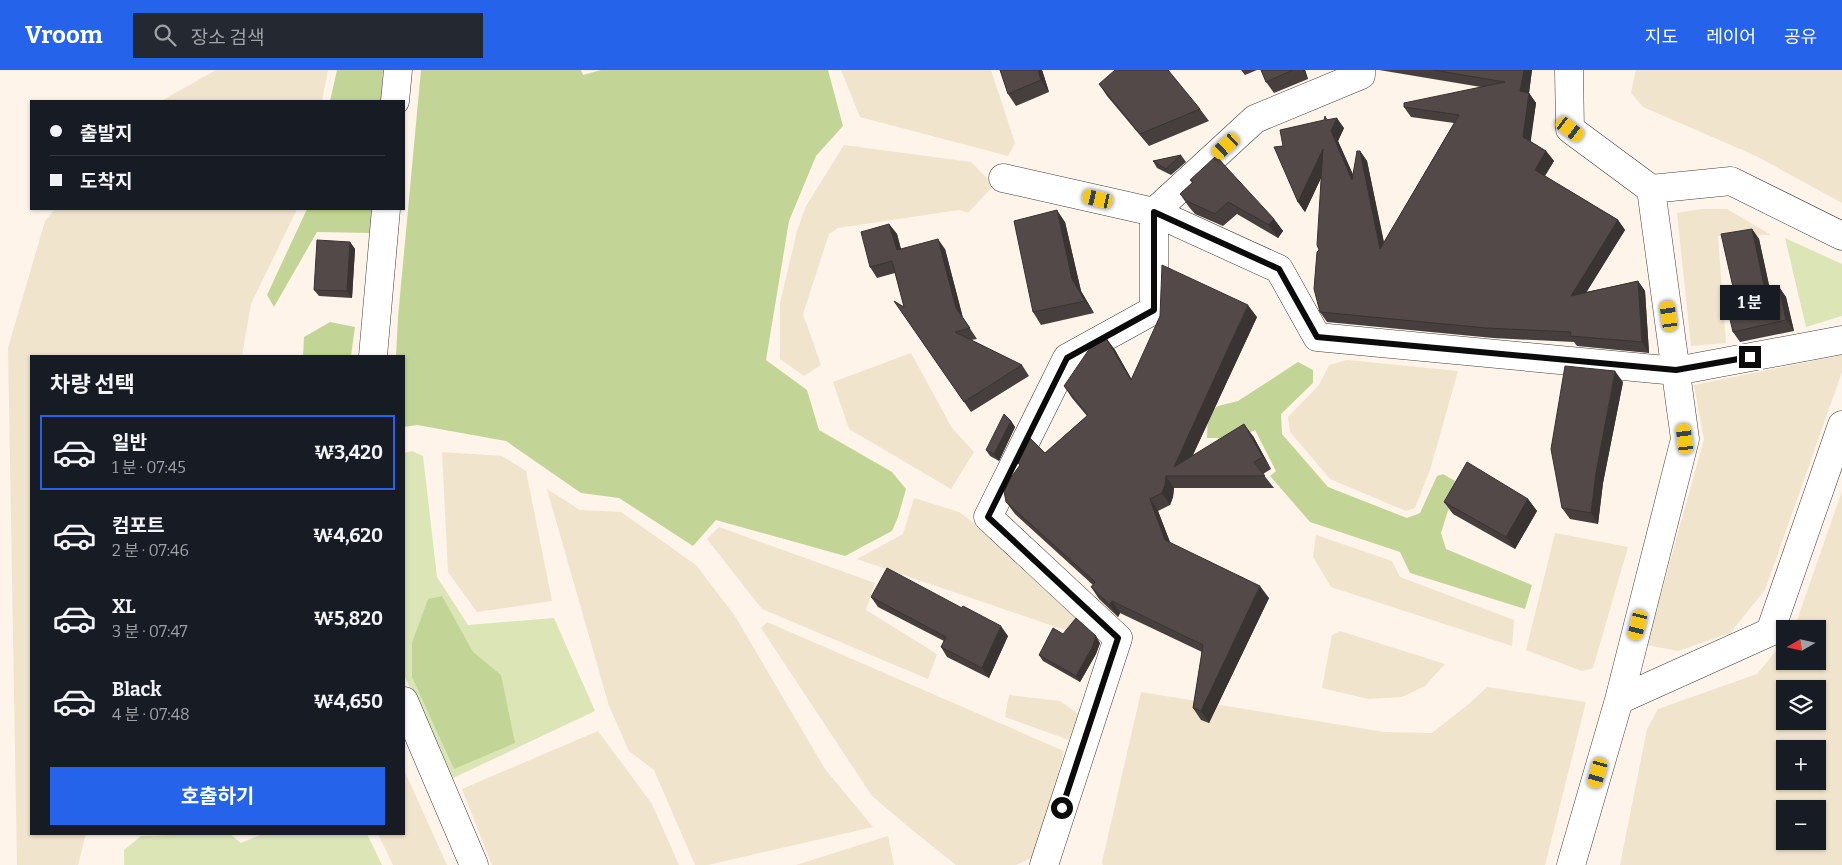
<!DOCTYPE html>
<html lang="ko">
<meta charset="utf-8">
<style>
:root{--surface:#171b24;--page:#242831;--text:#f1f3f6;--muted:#9ea1a6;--line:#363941;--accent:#2563eb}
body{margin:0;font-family:Bitter,"Noto Sans KR",serif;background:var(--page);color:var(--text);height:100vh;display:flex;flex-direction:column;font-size:19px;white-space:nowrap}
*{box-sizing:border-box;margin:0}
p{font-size:16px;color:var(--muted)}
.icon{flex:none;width:28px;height:28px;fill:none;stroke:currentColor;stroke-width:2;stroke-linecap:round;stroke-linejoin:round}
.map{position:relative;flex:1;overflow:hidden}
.sheet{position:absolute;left:30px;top:285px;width:375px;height:480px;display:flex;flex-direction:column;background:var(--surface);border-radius:0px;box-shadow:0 1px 4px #0004}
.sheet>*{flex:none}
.guide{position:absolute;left:30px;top:30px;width:375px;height:110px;border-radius:0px;box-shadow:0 1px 4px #0004;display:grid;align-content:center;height:110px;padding:0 20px;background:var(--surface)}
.needle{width:32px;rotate:261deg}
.buttons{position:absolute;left:1776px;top:550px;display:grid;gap:10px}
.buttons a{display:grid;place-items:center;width:50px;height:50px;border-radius:0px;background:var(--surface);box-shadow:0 1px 4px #0004;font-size:25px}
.end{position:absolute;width:22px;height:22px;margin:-11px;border:6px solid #0b0b0b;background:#fff;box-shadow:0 0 0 2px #fff}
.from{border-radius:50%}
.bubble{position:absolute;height:35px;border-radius:0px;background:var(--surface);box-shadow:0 1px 4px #0004;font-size:16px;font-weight:700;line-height:35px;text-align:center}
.car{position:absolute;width:15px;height:30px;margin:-15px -8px;border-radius:6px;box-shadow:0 0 4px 1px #0007;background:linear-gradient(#f5c518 24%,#345 0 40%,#f5c518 0 76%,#345 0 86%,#f5c518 0)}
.guide b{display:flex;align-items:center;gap:18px;height:48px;font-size:19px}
.guide b+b{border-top:1px solid var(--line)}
.guide i{width:12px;height:12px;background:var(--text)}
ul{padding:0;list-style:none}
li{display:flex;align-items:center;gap:15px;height:75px;margin:0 10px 8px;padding:0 10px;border:2px solid transparent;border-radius:0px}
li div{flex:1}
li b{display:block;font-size:19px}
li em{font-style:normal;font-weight:700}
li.current{border-color:var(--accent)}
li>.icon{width:45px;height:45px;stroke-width:1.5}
h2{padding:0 20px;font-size:22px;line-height:60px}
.action{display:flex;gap:10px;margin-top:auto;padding:10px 20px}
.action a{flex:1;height:58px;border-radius:0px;background:var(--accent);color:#fff;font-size:20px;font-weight:700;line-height:58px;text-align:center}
header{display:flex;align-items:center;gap:30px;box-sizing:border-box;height:70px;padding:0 25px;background:var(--accent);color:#fff}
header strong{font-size:24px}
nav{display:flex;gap:28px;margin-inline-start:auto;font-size:18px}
.search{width:350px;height:45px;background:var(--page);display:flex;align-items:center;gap:12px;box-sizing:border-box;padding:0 18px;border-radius:0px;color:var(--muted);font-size:19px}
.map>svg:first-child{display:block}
</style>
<header>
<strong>Vroom</strong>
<div class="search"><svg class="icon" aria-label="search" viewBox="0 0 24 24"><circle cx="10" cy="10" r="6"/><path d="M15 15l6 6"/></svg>장소 검색</div>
<nav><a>지도</a><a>레이어</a><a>공유</a></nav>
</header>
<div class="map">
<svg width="1842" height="795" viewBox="0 0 1842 795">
<rect width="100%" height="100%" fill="#fef4e9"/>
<path fill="#f1e4cc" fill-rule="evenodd" d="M216 0H328L322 31H161Z
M841 0H991L1015 73 1008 86 860 47Z
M1636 0H1842V133L1756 86 1643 37 1631 23Z
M844 75 971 92 994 115 968 143 959 140 838 158 829 164 803 244 821 295 804 306 780 289V233L797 161 806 136Z
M55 139H297L251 234 242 286H31V764H86L78 795H17L8 278 45 151Z
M1702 139H1727L1771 165 1718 166 1726 273 1691 276 1677 143Z
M911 283 952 358 974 382 951 419 849 359 833 312Z
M1842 285V302L1765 520 1730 563 1678 581 1647 575 1704 369 1694 315Z
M1347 290 1458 301 1430 400 1415 438 1406 441 1330 409 1290 362 1288 347 1319 315 1329 295Z
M442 382 502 386 526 401 552 531 477 542 448 502Z
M547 419 580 440 621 442 696 495 735 546 825 699 873 757 708 795H695L654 700 629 681 609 636Z
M1842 421V795H1620L1647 659 1658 639 1757 604 1785 570V591H1818V559H1794ZM1785 619H1818V651H1785ZM1785 679H1818V711H1785ZM1785 739H1818V771H1785Z
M914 428 959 442 975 454 1096 564 1094 570 857 489 903 464Z
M719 457 875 513 866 540 937 584 928 609 762 539 707 469Z
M1555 463 1628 477 1593 598 1582 601 1526 580Z
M1316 465 1392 491 1400 507 1514 550 1512 576 1331 517 1313 487Z
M767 552 1064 681 1037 785 1016 795H956L911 759 872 726 761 558Z
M1340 561 1445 594 1425 616 1402 627 1368 629 1322 618 1332 565Z
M1487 617 1586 632 1545 795H1103L1102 792 1141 622 1384 662 1432 663 1470 633Z
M1009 625 1060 631 1081 646 1069 670 1005 647Z
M598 661 652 734 679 795H492L462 719Z
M404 700 447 795H393L378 764H404Z
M888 766 894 795H796Z"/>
<path fill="#dbe5b6" d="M1785 168 1842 194V246L1806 257Z
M412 381 423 386 437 507 468 555 554 548 595 641 449 710 404 604V383Z
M213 764H230L241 773 263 764H367L382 795H124V780L141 766Z"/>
<path fill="#c3d596" d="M337 0H383L381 31H330Z
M421 0H581L583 5 601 0H828L843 56 816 86 789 151 766 290 807 320 819 360 892 402 906 419 898 447 892 461 845 486 716 450 693 476 619 428 581 423 506 371 417 355 404 357V286H396L398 247Z
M307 139H373L371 163 317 162 274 237 267 225Z
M330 252 355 257 351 286H303L304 267Z
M1298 292 1313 300V313L1281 344 1282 364 1328 417 1407 448 1420 443 1437 406 1443 404 1457 412 1441 463 1446 479 1532 515 1525 539 1410 503 1400 482 1310 452 1270 406 1276 401 1255 360 1237 368H1207L1208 343 1218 336 1238 331Z
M442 526 473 582 501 605 515 673 454 699 412 607V573L428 529Z"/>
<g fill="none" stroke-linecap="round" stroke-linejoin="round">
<defs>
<path id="street" d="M1569 0 1570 59 1651 119 1731 111 1842 166
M395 31 398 0
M1003 108 1154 142 1279 199 1317 267 1676 301 1842 270
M373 286 386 139
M1619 630 1685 369 1651 119
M404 631 474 795
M1044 795 1118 568 988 447 1067 288 1154 240V142L1255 49 1361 5V0
M1571 795 1619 630 1770 562 1842 355"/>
</defs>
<use href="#street" stroke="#3e3e3e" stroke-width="29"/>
<use href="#street" stroke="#fff" stroke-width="28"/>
</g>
<path fill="#473f3e" d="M1042 0 1049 22 1016 36 1008 24Z
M1241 0H1257L1245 5Z
M1261 0H1305L1308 9 1274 23 1266 12Z
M1379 0H1532L1529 23 1536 33 1530 71 1546 81 1554 91 1545 106 1618 150 1625 160 1586 222 1638 211 1645 221 1649 283 1577 276 1574 272 1493 268 1327 252 1320 242 1319 180 1321 108 1305 142 1298 132 1283 76 1327 50 1344 58 1338 71 1353 105 1360 81 1367 91 1384 172 1454 53 1411 47 1404 37 1481 17Z
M1099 14 1200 39 1209 51 1149 76 1107 26Z
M1181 85 1186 92 1171 105 1157 98 1153 91Z
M1190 110 1274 149 1283 161 1278 168 1237 144 1223 156 1195 144 1189 137 1180 124 1192 113Z
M1065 152 1081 221 1094 243 1041 255 1033 242Z
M889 154 897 164 901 179H945L963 248 977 269 971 270 1022 295 1029 306 971 342 894 231 904 237 895 203 877 208 870 197Z
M1752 159 1759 169 1770 219 1779 217 1786 227 1794 261 1740 272 1733 262Z
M350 172 355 179 352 228 319 226 314 220Z
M1257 247 1193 385 1253 366 1271 399 1263 404 1274 418H1174L1173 427 1170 435 1158 441 1170 473 1269 528 1209 653 1201 650 1193 638 1202 582 1120 543 1118 547 1099 529 1091 517 1093 515 1015 444 1006 432 1020 396 1018 393 1045 383 1087 346 1072 328 1064 316 1106 268 1115 280 1131 309Z
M1623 312 1603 413 1598 454 1570 449 1562 438Z
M1011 351 1015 357 999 391 990 386 986 380Z
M1528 429 1537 441 1515 479 1453 444 1444 432Z
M871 527 1008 566 989 608 947 587 941 577 944 571 878 537Z
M1063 564 1100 573 1096 584 1080 612 1043 591 1039 585Z"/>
<path fill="#393332" d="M1038 0H1042L1049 22 1041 10Z
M1302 0H1305L1308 9Z
M1524 0H1532L1529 23 1536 33 1530 77 1523 67 1520 21Z
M1325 46 1332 56 1337 48 1344 58 1338 71 1360 120 1352 110Z
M1323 79 1330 89 1305 142 1298 132Z
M1360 81 1367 91 1387 189 1380 179Z
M1546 81 1554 91 1542 110 1535 100Z
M1057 140 1065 152 1081 221 1094 243 1085 231 1072 209Z
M1274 149 1283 161 1278 168 1269 155Z
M1618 150 1625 160 1578 236 1571 226Z
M889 154 897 164 904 191 897 180Z
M1752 159 1759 169 1772 230 1765 220Z
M938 169 945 179 963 248 956 238Z
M350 172 355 179 352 228 347 221Z
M1638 211 1645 221 1649 283 1642 272Z
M1779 217 1786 227 1794 261 1786 250Z
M1248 235 1257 247 1183 406 1174 397Z
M1106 268 1115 280 1139 322 1131 310Z
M1615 301 1623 312 1603 413 1598 454 1591 443 1596 403Z
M1011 351 1015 357 999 391 994 384Z
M1244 354 1253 366 1271 399 1263 387Z
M1166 406 1174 418 1173 427 1170 435 1162 423Z
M1150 429 1158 441 1174 482 1165 470Z
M1528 429 1537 441 1515 479 1506 467Z
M1260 516 1269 528 1209 653 1201 641Z
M1112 531 1120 543 1118 547 1110 535Z
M1001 556 1008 566 989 608 982 598Z
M1096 566 1100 573 1096 584 1080 612 1076 606Z"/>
<path fill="#524948" stroke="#393332" d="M1000 0H1038L1041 10 1008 24Z
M1115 0H1168L1200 39 1140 64 1099 14Z
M1261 0H1293L1266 12Z
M1433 0H1524L1520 21 1529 23 1523 67 1546 81 1535 100 1618 150 1571 226 1638 211 1642 272 1570 266 1571 262 1486 258 1320 242 1314 219 1317 182 1319 180 1317 175 1323 79 1298 132 1274 77 1283 76 1280 60 1324 50 1325 46 1326 50 1337 48 1331 61 1352 110 1357 81H1360L1380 179 1459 45 1404 37V33L1505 12Z
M1181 85 1166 99 1153 91Z
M1216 86 1274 149 1269 155 1228 132 1215 144 1187 131 1180 124 1193 112 1190 110Z
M1057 140 1072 209 1085 231 1033 242 1014 151Z
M889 154 897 180 938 169 956 238 970 258 955 262 1022 295 964 332 894 231 904 237 892 191 870 197 861 162Z
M1752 159 1765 220 1779 217 1786 250 1733 262 1725 228 1735 226 1721 164Z
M317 170 350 172 347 221 314 220Z
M1162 195 1248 235 1174 397 1244 354 1263 387 1254 392 1265 406H1166L1165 415 1162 423 1150 429 1165 470 1260 516 1201 641 1193 638 1203 575 1112 531 1110 535 1091 517 1095 512 1006 432 1004 421 1012 406 1020 395 1018 393 1030 368 1045 383 1088 345 1064 316 1092 275 1106 268 1131 310 1160 246Z
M1565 296 1615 301 1596 403 1591 443 1562 438 1551 379Z
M1004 344 1011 351 994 384 986 380Z
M1467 392 1528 429 1506 467 1444 432Z
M887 498 962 538 963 536 1001 556 982 598 941 577 946 567 871 527Z
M1076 548 1096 566 1092 578 1076 606 1039 585 1053 558 1063 564Z"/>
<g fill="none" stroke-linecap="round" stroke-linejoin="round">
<path stroke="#0b0b0b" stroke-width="6" d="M1062 738 1118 568 988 447 1067 288 1154 240V142L1279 199 1317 267 1676 300 1750 287"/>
</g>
</svg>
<div class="buttons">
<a><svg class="needle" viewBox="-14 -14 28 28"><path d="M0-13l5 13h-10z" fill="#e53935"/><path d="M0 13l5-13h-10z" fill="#9ea1a6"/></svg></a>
<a><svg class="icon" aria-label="layers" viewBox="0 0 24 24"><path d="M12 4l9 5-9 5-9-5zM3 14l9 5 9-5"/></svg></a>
<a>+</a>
<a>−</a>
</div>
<i class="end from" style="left:1062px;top:738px"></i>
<i class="end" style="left:1750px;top:287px"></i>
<div class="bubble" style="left:1720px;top:215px;width:60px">1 분</div>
<i class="car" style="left:1570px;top:59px;rotate:127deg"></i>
<i class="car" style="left:1226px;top:76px;rotate:228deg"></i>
<i class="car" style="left:1098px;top:129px;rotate:283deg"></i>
<i class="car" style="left:1669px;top:246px;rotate:352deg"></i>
<i class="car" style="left:1685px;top:369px;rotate:353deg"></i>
<i class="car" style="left:1638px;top:555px;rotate:194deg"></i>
<i class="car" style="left:1598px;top:703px;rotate:196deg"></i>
<div class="guide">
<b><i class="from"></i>출발지</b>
<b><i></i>도착지</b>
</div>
<section class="sheet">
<h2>차량 선택</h2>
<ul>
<li class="current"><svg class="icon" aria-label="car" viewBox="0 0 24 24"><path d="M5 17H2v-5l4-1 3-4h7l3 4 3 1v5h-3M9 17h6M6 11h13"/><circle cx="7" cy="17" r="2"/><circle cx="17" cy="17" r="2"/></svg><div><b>일반</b><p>1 분 · 07:45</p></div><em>₩3,420</em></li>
<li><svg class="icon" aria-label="car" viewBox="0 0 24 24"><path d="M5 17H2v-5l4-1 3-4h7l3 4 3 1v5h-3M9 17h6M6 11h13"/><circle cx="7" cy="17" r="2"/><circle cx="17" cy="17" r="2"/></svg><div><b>컴포트</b><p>2 분 · 07:46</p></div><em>₩4,620</em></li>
<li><svg class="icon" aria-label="car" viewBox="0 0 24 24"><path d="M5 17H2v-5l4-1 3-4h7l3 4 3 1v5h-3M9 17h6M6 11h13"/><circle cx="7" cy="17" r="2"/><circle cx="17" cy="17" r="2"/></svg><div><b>XL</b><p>3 분 · 07:47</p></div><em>₩5,820</em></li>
<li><svg class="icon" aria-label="car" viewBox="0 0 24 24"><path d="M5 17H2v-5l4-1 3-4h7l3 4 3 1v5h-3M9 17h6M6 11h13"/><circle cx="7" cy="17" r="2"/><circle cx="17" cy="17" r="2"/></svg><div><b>Black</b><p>4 분 · 07:48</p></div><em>₩4,650</em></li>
</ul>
<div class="action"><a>호출하기</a></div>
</section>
</div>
